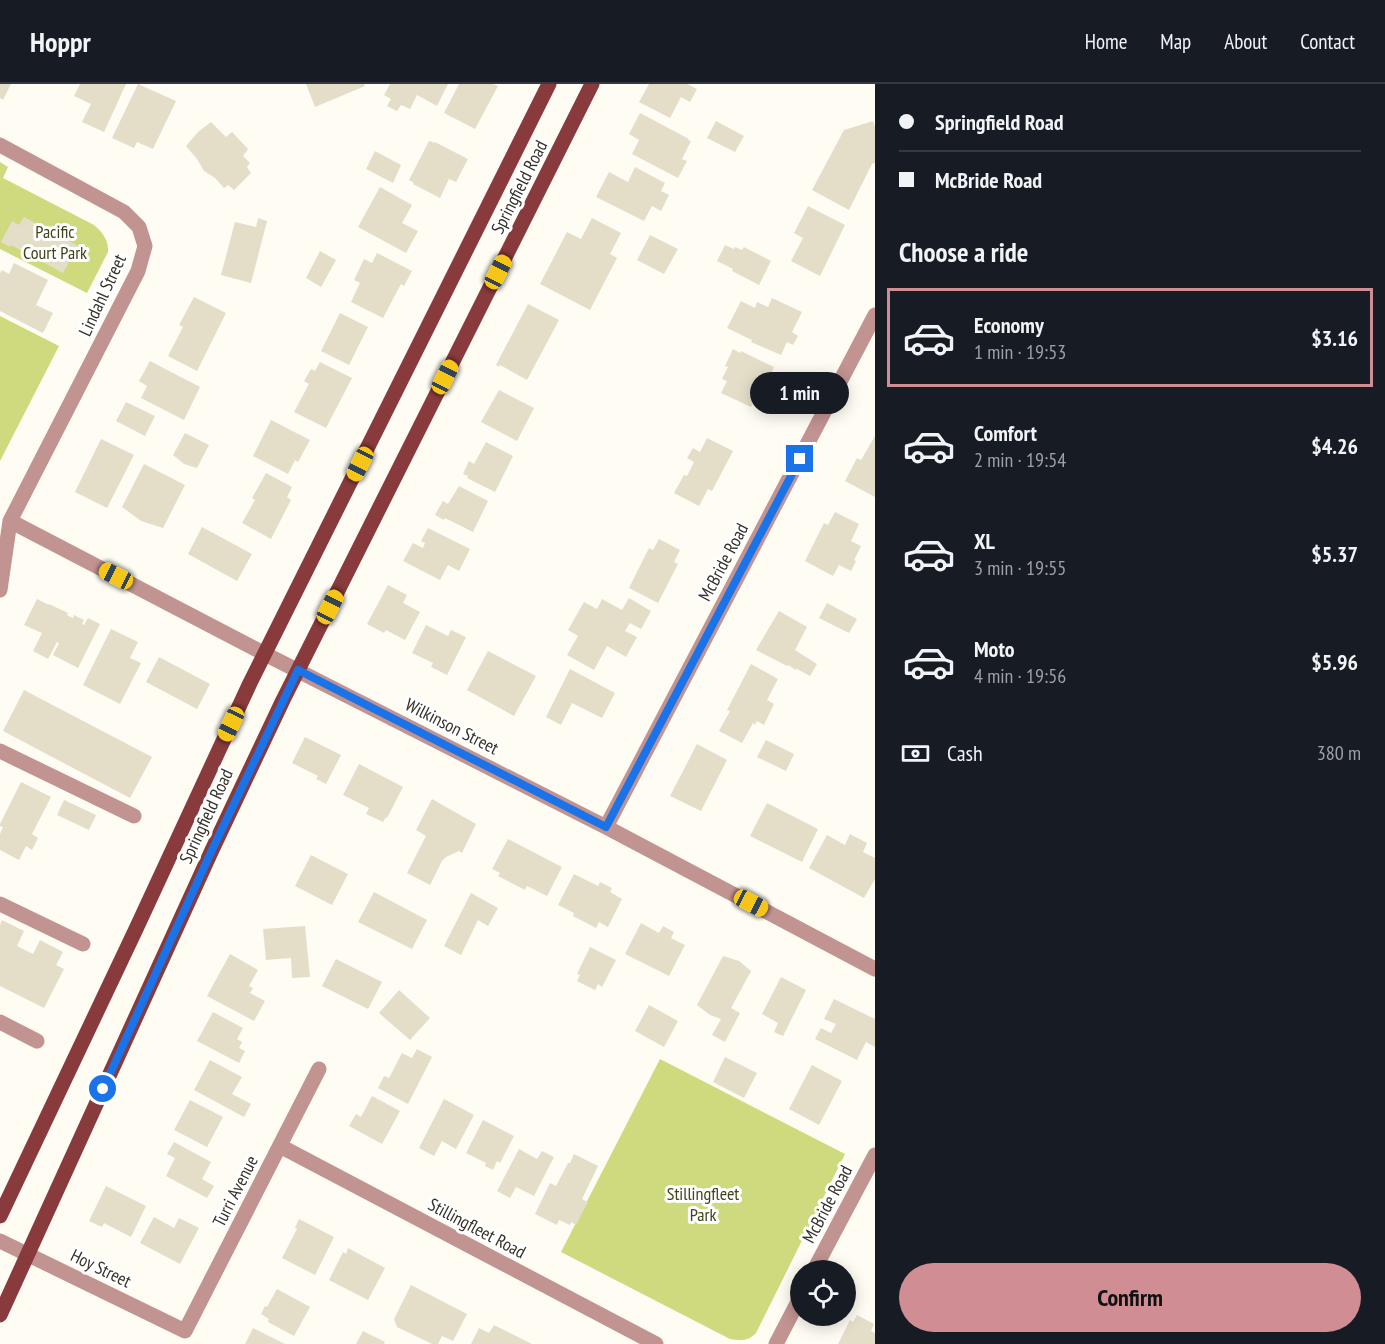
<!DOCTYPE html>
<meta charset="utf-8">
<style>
:root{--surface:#171b24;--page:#20242c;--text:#f1f3f6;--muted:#9ea1a6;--line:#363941;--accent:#d08d94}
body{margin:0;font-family:"PT Sans Narrow",sans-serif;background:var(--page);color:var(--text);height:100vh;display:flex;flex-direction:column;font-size:22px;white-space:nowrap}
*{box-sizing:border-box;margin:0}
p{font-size:20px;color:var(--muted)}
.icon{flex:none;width:33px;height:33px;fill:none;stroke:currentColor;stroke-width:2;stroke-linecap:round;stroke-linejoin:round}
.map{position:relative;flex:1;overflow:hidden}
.side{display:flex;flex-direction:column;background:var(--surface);width:510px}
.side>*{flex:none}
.top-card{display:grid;align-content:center;height:132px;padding:0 24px;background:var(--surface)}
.tools{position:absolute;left:790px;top:1176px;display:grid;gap:12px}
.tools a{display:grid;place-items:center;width:66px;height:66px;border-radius:50%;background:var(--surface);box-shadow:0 3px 15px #0003;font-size:30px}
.end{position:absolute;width:27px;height:27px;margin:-14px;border:8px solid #1a73e8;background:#fff;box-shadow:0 0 0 3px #fff}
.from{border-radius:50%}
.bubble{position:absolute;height:42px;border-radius:21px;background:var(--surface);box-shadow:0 3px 15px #0003;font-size:20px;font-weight:700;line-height:42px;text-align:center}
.car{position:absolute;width:18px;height:36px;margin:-18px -9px;border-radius:8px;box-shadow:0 0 4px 2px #0007;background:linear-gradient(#f5c518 24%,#345 0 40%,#f5c518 0 76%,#345 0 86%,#f5c518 0)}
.top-card b{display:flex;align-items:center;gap:21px;height:57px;font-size:22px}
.top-card b+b{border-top:2px solid var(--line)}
.top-card i{width:15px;height:15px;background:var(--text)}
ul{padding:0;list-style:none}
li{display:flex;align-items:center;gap:18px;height:99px;margin:0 12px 9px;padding:0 12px;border:3px solid transparent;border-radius:0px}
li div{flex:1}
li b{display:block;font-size:22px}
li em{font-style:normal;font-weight:700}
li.active{border-color:var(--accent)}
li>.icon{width:54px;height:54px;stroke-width:1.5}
h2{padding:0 24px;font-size:27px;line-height:72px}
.pay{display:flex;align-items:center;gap:15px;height:66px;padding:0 24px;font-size:22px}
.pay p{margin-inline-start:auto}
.button{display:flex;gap:12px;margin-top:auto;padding:12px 24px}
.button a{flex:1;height:69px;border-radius:36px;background:var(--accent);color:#111;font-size:24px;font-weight:700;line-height:69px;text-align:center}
header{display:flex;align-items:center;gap:36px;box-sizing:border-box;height:84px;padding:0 30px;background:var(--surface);border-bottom:2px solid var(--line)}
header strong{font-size:28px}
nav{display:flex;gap:33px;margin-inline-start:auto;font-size:21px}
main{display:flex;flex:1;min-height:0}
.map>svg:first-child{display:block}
</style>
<header>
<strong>Hoppr</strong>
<nav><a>Home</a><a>Map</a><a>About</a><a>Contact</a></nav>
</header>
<main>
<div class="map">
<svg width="875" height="1260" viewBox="0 0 875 1260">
<rect width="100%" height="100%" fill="#fefcf3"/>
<path fill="#cfd97e" d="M0 78 8 83 3 94 94 141C102 148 109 156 108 168L87 209 0 165Z
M0 232 59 262 0 377Z
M660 975 845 1070 756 1249C749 1257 740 1257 730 1255L561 1168Z"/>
<path fill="#e4dec9" d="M0 0H11L3 16 0 14Z
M80 0H126L104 48 82 38 91 20 74 12Z
M138 0 176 17 153 65 137 58 134 64 112 54Z
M306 0H364L365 2 315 23Z
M390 0H448L437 22 417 11 410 25 401 21 397 27 387 22 391 15 384 11Z
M459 0H493L498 2 475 45 444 29Z
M649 0H687L697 5 690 18 681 13 670 34 639 18Z
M640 29 689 55 688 56 691 57 682 75 687 77 678 94 632 70 639 56 629 50Z
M716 37 744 52 735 68 707 54Z
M873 37 875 43V79L872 80 849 126 812 106 844 46Z
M211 38 226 53 232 48 248 65 243 72 250 79 247 83 251 89 234 106 228 101 224 104 215 94 204 87 197 75 186 62 198 48Z
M429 57 435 59V58L468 75 456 98 449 95 440 114 413 100 414 99 409 96Z
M375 67 401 81 393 99 366 85Z
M635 83 665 99 661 107 669 111 661 127 652 122 644 137 596 113 609 88 628 98Z
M380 103 412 121 402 139 418 147 406 169 358 143Z
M808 122 845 141 820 192 791 177 803 154 794 149Z
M24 133 78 162 63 189 11 161 10 163 1 158 12 137 19 141Z
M258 134 267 137 251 199 221 191 235 138 256 143Z
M592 134 621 149 610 170 617 174 590 226 540 200 567 148 581 155Z
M650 151 678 165 664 190 637 176Z
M725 161 734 165 735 163 742 166 744 163 771 177 759 201 732 187 733 185 717 177Z
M320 167 336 176 321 203 306 194Z
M377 169 412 187 404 202 401 200 383 234 351 218 360 199 354 196 364 175 372 179Z
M14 179 48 196 36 221 53 229 43 249 0 227V189L2 186 9 190Z
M194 213 226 229 197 287 168 272 183 243 179 241Z
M772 214 802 228 792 248 798 252 793 261 787 258 781 271 751 258 752 256 727 244 741 217 755 224 757 218 768 223Z
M528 220 559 236 527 296 500 281 499 283 496 281Z
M340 229 368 243 349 281 321 267Z
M733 265 740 269 741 267 774 283 763 307 759 306 751 323 721 309 727 297 722 295 728 283 725 282Z
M150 277 200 303 184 336 141 314 147 302 139 297Z
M320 278 352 294 326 344 294 328 309 300 304 297 311 285 315 287Z
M499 306 534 324 517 357 481 338Z
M126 318 155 332 145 352 116 337Z
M271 336 310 356 298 378 295 376 288 390 253 372Z
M185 349 209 361 197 384 184 380 173 371Z
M875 352V413L845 397 857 374 861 376Z
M707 354 733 367 712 407 708 405 699 422 674 409 684 391 687 392 694 378 687 374 693 364 700 368Z
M101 355 134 371 107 424 75 408Z
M486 358 513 372 495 408 467 394 468 392 463 390 469 377 474 380Z
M144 380 185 401 163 444 141 437 122 423Z
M266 389 292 403 287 413 291 416 271 455 242 439 255 416 252 414Z
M459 402 488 417 473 448 445 434 444 436 435 431 443 417 448 420Z
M835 428 859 440 851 457 861 462 854 476 856 477 851 487 839 481 833 492 805 477 824 439 828 441Z
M202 443 252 470 237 497 188 470Z
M428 444 470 465 459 487 448 481 440 496 403 477 413 459 423 464 425 459 421 457Z
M659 455 680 466 674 478 678 480 658 519 629 504 649 464 653 466Z
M388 501 407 511 403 519 420 528 405 556 386 546 384 549 367 540Z
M629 514 651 527 641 545 630 539 625 547 637 553 626 573 607 562 594 586 567 571 578 552 568 546 584 518 597 525 602 515 622 526Z
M37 515 49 521V520L68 529 67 531 73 534 74 531 84 536 82 540 84 541 88 534 100 540 78 584 53 571 59 559 57 558 48 575 33 567 42 549 24 541Z
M827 519 857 535 849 549 819 534Z
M779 527 807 543 795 566 817 580 810 592 797 585 796 586 788 581 787 582 756 566Z
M426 541 448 552 451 546 466 553 447 591 431 583 433 579 412 569Z
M111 545 138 558 130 574 141 579 120 620 83 601Z
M488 567 536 592 514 632 467 606Z
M159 573 210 600 197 625 146 598Z
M751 580 778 595 767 616 774 620 764 641 757 637 755 641 753 639 742 659 719 647 730 627 727 626Z
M570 585 615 609 602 634 572 619 561 641 546 633Z
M24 606 152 673 130 714 3 647Z
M305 653 341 671 326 700 316 695 318 692 292 679Z
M766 656 794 670 786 687 757 673Z
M697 660 727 676 701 727 670 712Z
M359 680 403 703 387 734 386 733 383 738 366 730 369 724 343 711Z
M21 698 51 713 32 750 38 754 32 766 26 762 19 776 0 766V750L3 743 0 742V740Z
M432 715 476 740 462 769 459 767 446 773 442 777 430 801 407 789 426 752 416 746Z
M64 716 96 731 89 746 57 731Z
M767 719 818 745 802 778 750 752Z
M850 750 867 759 863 768 875 774V795L864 814 809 784 827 751 845 761Z
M508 755 562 783 547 812 527 802 525 806 498 792 500 789 492 785Z
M311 771 348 790 332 821 295 802Z
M574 790 598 802 600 798 612 804 610 808 622 815 608 843 599 838 596 844 573 832 574 829 558 821Z
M374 808 427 836 412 865 358 838Z
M471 809 498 824 488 842 478 836 461 871 444 862Z
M2 836 24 847 17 862 33 870 40 856 63 868 56 881 64 885 44 924 0 902V841Z
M641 839 659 849 663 842 674 848 671 854 685 861 669 892 625 870Z
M305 842 310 893 292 894 291 874 266 876 263 845Z
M590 863 616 876 602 903 598 900 595 906 577 897 580 891 577 890Z
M230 870 258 886 249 902 253 904 250 909 265 917 254 937 207 912Z
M723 872 739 877 751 887 731 924 740 929 725 958 712 951 721 935 710 931 697 921Z
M336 875 382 898 368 925 322 902Z
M781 893 806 906 783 952 774 948 778 939 762 930Z
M399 906 430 934 410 956 379 929Z
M834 915 875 935V963L866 958 857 976 815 955 821 944 831 949 836 940 824 935Z
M649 921 678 937 664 963 635 947Z
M213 928 243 944 237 955 242 958 239 964 245 967 239 979 197 957Z
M417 965 432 973 408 1020 378 1004 384 992 389 994 402 969 412 974Z
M725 973 757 989 744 1014 713 998Z
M210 976 242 993 232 1010 251 1020 244 1033 194 1006Z
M812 981 842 997 819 1041 789 1025Z
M372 1012 400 1027 382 1060 349 1042 356 1030 361 1033Z
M444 1015 474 1031 456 1065 442 1057 434 1072 419 1064Z
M190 1016 223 1033 207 1063 174 1046Z
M483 1036 514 1052 500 1079 497 1077 493 1086 485 1082 486 1079 466 1069Z
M174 1058 211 1078 202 1095 214 1102 207 1114 166 1092 175 1074 167 1070Z
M519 1065 537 1075 542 1067 554 1073 534 1112 516 1103 510 1114 497 1107Z
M574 1070 598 1082 582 1115 588 1118 576 1141 571 1138 570 1141 559 1136 557 1141 535 1130 550 1099 556 1102 568 1079H570Z
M106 1102 146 1122 131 1153 104 1139 102 1143 89 1137Z
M154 1133 174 1144 179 1134 199 1144 180 1180 140 1159Z
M299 1135 334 1153 315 1191 282 1174 297 1145 295 1144Z
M348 1164 385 1184 368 1216 329 1196 343 1168 346 1170Z
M411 1201 467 1230 453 1257 442 1252 438 1260H432L397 1243 394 1235Z
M277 1205 310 1223 294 1252 268 1238 269 1235 261 1230 265 1222 267 1223Z
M857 1231 874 1240 871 1247 875 1249V1260H838L850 1236 853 1238Z
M494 1241 532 1260H471L479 1244 489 1249Z
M253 1244 285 1260H245Z
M363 1247 385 1258 384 1260H356Z"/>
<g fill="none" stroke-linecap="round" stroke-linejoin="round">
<path stroke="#c19391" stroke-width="15" d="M0 61 124 128 139 143 145 162 138 187 10 437 0 506
M10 437 265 570 606 743 875 885
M0 667 134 732
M606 743 875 231
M0 820 83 860
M0 938 37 957
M280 1062 656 1260
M0 1157 185 1247 319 985
M814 1186 875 1071
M776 1260 801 1212"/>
<path stroke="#883a3c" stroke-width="15" d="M0 1132 136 845 250 599 549 0
M0 1231 212 766 283 616 592 0"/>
</g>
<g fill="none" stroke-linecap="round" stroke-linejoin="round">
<path stroke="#1a73e8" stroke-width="8" d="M103 1005 212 766 298 586 606 743 800 375"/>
</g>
<g text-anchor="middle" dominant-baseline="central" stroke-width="6" stroke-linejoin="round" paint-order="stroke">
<g font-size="18" fill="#34322a" stroke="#fff">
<text transform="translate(519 103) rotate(-63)">Springfield Road</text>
<text transform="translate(102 211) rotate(-65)">Lindahl Street</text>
<text transform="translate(723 478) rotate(-62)">McBride Road</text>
<text transform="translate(452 642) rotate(27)">Wilkinson Street</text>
<text transform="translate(206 732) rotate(-65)">Springfield Road</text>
<text transform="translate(235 1107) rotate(-63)">Turri Avenue</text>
<text transform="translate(827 1120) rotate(-62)">McBride Road</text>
<text transform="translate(477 1144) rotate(28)">Stillingfleet Road</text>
<text transform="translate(101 1184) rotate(26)">Hoy Street</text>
</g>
<g font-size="18" fill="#41441a" stroke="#fff">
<text x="55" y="147">Pacific<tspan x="55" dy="21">Court Park</tspan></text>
<text x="703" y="1109">Stillingfleet<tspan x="703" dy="21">Park</tspan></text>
</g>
</g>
</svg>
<div class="tools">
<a><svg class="icon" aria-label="locate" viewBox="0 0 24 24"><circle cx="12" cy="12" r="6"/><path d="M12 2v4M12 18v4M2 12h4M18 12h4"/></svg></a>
</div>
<i class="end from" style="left:103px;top:1005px"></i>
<i class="end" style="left:800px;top:375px"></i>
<div class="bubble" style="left:750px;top:288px;width:99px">1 min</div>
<i class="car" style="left:498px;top:188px;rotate:27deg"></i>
<i class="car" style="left:445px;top:293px;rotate:27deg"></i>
<i class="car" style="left:360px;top:380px;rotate:207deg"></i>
<i class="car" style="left:116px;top:492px;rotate:297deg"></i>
<i class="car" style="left:330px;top:523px;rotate:27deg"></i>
<i class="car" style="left:231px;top:640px;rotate:205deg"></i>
<i class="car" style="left:751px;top:819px;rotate:118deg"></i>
</div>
<section class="side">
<div class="top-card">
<b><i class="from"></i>Springfield Road</b>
<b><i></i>McBride Road</b>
</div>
<h2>Choose a ride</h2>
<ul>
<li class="active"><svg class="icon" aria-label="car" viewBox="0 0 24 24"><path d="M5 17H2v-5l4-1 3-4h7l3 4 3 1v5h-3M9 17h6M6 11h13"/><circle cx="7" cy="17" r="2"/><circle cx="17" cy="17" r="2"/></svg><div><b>Economy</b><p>1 min · 19:53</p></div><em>$3.16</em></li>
<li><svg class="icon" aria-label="car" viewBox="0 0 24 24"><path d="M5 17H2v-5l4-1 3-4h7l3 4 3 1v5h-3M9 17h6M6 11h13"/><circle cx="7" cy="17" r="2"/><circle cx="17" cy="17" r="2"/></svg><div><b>Comfort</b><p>2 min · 19:54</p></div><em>$4.26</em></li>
<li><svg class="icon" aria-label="car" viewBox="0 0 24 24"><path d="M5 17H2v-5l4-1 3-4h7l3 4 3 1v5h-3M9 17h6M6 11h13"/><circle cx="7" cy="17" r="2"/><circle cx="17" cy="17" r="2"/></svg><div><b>XL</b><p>3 min · 19:55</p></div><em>$5.37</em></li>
<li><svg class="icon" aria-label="car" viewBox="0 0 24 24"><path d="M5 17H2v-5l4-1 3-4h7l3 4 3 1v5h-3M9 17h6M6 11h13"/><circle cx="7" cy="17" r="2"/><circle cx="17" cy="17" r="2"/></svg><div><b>Moto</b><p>4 min · 19:56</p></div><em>$5.96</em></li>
</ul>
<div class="pay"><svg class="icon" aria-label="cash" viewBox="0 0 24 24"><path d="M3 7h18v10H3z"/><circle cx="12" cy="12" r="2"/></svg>Cash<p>380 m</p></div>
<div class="button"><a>Confirm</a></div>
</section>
</main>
